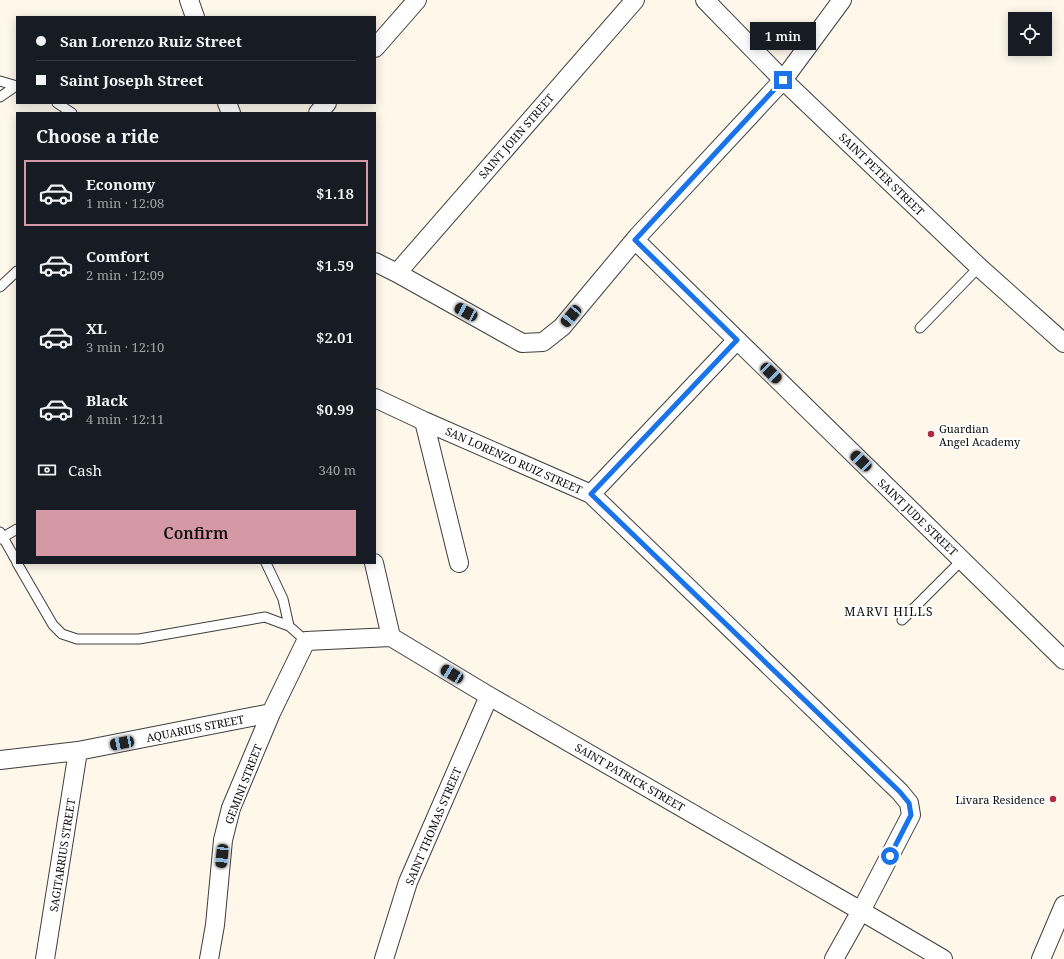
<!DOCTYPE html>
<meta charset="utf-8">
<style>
:root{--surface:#171b24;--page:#242831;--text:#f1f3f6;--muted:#9ea1a6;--line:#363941;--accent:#d599a6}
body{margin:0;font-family:"Noto Serif",serif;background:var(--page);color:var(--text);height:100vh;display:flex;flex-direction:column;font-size:15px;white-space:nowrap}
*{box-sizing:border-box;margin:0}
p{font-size:13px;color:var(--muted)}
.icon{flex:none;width:22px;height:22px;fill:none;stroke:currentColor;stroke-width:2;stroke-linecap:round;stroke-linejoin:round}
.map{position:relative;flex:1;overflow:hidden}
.panel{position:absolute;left:16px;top:112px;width:360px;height:452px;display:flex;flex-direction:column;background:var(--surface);border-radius:0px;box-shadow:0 2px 10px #0003}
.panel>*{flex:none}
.top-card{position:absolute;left:16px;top:16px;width:360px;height:88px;border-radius:0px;box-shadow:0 2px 10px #0003;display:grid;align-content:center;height:88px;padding:0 20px;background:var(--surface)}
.buttons{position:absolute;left:1008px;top:12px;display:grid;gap:8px}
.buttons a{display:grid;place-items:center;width:44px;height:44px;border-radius:0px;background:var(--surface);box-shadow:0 2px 10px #0003;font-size:20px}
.end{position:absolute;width:18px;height:18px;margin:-9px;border:5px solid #1a73e8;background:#fff;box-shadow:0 0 0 2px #fff}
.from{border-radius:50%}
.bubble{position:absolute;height:28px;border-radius:0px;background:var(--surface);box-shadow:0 2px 10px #0003;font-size:13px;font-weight:600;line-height:28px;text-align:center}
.car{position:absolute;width:12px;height:24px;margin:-12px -6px;border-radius:5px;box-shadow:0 0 3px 1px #0007;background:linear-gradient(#222 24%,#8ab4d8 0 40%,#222 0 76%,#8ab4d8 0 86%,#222 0)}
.top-card b{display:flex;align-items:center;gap:14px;height:38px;font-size:15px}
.top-card b+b{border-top:1px solid var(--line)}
.top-card i{width:10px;height:10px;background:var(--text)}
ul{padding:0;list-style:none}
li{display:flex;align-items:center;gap:12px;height:66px;margin:0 8px 6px;padding:0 12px;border:2px solid transparent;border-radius:0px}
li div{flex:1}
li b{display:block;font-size:15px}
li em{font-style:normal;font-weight:600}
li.on{border-color:var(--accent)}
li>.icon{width:36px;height:36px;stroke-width:1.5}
h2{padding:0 20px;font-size:18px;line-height:48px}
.pay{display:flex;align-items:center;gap:10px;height:44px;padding:0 20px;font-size:15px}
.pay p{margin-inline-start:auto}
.button{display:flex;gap:8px;margin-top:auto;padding:8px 20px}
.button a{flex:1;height:46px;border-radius:0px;background:var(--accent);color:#111;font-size:16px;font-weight:600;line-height:46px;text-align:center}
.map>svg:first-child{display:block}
</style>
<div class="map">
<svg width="1064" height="959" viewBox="0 0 1064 959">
<rect width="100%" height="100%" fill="#fef7ea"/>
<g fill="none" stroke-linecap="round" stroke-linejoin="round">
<defs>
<path id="service" d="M0 81 17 86
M0 97 16 86
M57 103 72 113
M0 287 17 271
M920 328 979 267
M0 532 17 562
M0 539 17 529
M17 563 53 625 62 634 77 639H139L265 617 289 626 306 641
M266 563 283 599 289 626
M902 620 962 560"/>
<path id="minor" d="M189 0 195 17
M705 0 783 80 979 267 1064 343
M375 48 417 0
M227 103 231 113
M318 113 327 103
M635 240 1064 660
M375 262 397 273 522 343 543 342 562 327 638 236 783 80 842 0
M397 273 635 0
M375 398 424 421 591 494 900 792 909 803 911 815 861 911 834 959
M424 421 459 563
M591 494 737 340
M374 563 391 637
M0 760 78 751 271 713
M45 959 78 751
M209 959 215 925 223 840 231 808 271 713 306 641 391 637 489 696 861 911 943 959
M384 959 408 882 489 696
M1041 959 1064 905"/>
</defs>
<use href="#service" stroke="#3e3e3e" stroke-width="11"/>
<use href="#minor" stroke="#3e3e3e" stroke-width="20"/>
<use href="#service" stroke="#fff" stroke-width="9"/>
<use href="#minor" stroke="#fff" stroke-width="18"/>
</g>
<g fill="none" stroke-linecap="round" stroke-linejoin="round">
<path stroke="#1a73e8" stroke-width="5" d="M783 80 635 240 737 340 591 494 900 792 909 803 911 815 890 856"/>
</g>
<g fill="#b22b45" stroke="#fff" stroke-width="1.5">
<circle cx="931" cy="434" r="4"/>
<circle cx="1053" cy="799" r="4"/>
</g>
<g text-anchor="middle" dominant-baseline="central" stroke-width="4" stroke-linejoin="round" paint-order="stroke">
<g font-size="11" fill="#0b0b0b" stroke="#fff">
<text transform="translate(516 136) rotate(-49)">SAINT JOHN STREET</text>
<text transform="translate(882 174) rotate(44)">SAINT PETER STREET</text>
<text transform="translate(514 460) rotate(24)">SAN LORENZO RUIZ STREET</text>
<text transform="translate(918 517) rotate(44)">SAINT JUDE STREET</text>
<text transform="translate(195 728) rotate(-11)">AQUARIUS STREET</text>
<text transform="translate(630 777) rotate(30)">SAINT PATRICK STREET</text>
<text transform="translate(243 784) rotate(-69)">GEMINI STREET</text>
<text transform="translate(433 826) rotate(-67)">SAINT THOMAS STREET</text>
<text transform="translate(62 855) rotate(-81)">SAGITARRIUS STREET</text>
</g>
<g font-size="11" fill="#0b0b0b" stroke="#fff" text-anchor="start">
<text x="939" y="428">Guardian<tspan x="939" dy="13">Angel Academy</tspan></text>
<text x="1045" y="799" text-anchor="end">Livara Residence</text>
</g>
<g font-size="12" letter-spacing="1" fill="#0b0b0b" stroke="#fff">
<text x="889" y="611">MARVI HILLS</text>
</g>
</g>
</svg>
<div class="buttons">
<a><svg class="icon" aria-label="locate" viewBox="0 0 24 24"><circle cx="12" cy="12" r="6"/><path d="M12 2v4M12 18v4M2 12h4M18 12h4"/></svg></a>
</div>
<i class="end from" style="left:890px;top:856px"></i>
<i class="end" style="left:783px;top:80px"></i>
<div class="bubble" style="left:750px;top:22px;width:66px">1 min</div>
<i class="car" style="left:466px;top:312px;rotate:299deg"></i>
<i class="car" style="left:571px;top:316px;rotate:220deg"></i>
<i class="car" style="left:771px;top:373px;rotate:134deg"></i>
<i class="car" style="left:861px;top:461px;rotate:314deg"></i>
<i class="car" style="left:452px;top:674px;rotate:301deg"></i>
<i class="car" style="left:122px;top:743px;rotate:259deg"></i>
<i class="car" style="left:222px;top:856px;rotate:186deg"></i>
<div class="top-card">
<b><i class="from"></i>San Lorenzo Ruiz Street</b>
<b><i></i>Saint Joseph Street</b>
</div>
<section class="panel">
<h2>Choose a ride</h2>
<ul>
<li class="on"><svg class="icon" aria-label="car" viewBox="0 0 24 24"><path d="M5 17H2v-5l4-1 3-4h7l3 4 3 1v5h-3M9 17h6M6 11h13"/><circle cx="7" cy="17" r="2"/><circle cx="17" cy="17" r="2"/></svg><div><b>Economy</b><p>1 min · 12:08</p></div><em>$1.18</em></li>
<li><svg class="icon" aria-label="car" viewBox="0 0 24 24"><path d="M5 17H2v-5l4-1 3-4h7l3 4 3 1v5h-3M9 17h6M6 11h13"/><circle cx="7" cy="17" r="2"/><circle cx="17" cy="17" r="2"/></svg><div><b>Comfort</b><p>2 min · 12:09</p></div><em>$1.59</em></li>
<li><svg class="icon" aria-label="car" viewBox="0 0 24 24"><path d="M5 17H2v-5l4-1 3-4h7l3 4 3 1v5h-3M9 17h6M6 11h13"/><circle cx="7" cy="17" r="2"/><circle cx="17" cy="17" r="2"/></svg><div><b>XL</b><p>3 min · 12:10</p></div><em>$2.01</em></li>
<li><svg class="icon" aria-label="car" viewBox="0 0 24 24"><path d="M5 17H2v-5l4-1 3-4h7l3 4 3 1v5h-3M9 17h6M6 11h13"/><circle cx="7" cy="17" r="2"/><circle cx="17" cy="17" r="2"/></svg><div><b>Black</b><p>4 min · 12:11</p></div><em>$0.99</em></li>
</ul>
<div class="pay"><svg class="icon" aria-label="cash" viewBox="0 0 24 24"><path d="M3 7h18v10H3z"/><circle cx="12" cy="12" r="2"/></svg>Cash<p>340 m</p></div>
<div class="button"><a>Confirm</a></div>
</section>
</div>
